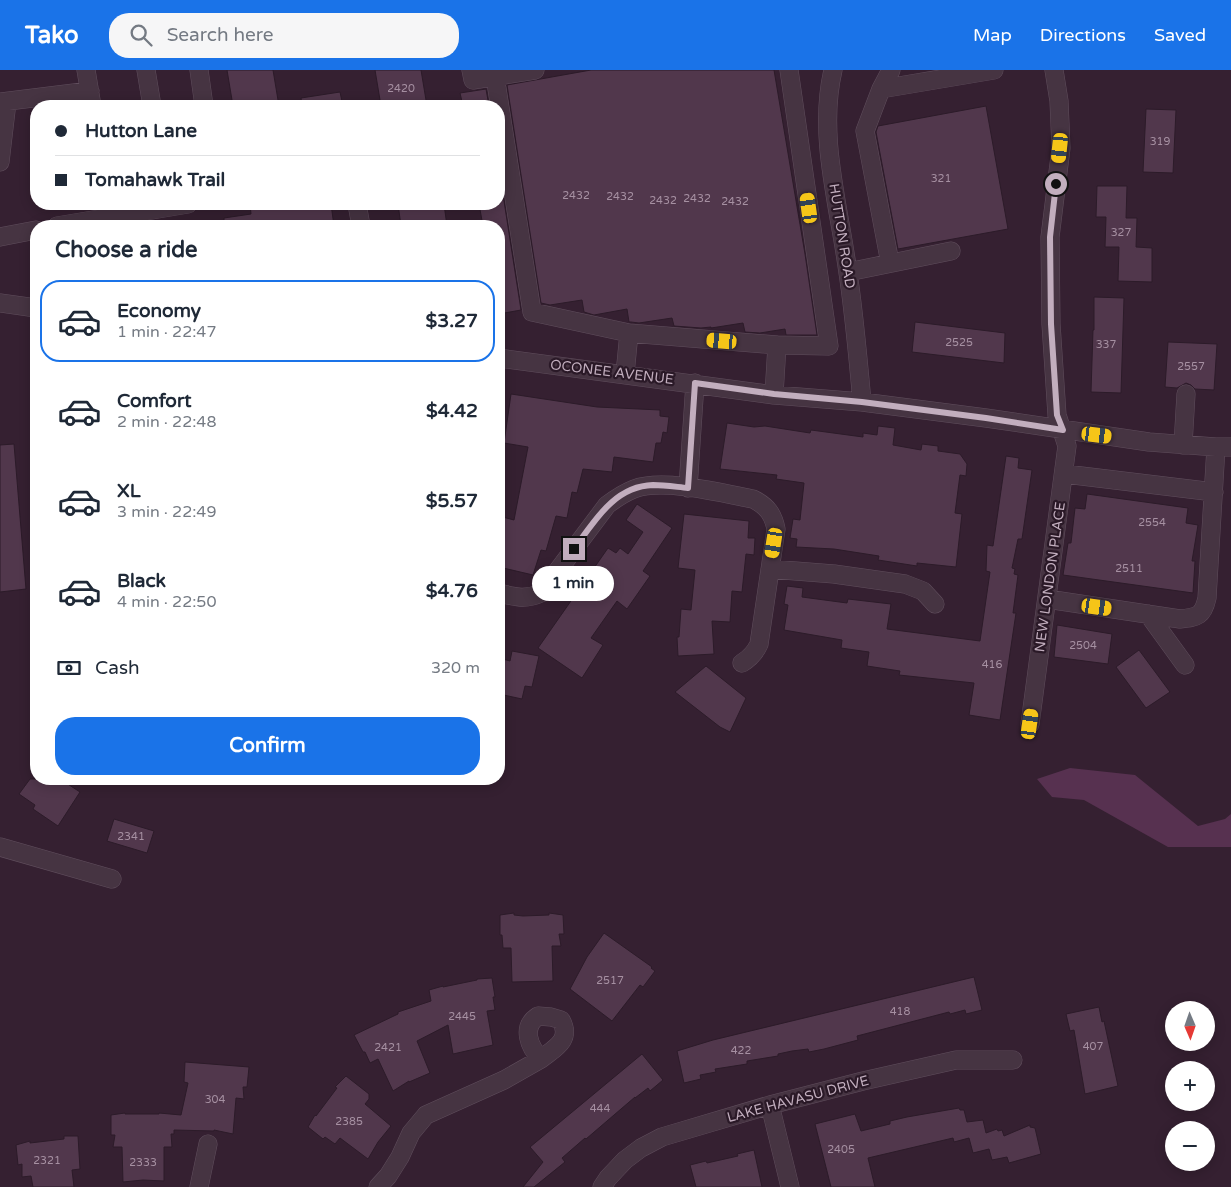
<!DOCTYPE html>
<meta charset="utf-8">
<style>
:root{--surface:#fff;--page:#f6f6f7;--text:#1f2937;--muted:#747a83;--line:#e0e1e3;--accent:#1a73e8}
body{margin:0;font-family:"Varela Round",sans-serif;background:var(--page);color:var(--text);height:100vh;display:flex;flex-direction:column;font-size:19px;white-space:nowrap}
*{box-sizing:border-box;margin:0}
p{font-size:16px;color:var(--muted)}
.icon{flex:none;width:28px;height:28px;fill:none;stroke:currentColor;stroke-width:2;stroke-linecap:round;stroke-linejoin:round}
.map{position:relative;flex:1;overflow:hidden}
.side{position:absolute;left:30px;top:150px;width:475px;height:565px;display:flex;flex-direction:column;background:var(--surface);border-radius:20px;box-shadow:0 2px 12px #0003}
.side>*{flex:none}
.top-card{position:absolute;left:30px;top:30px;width:475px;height:110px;border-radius:20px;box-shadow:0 2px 12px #0003;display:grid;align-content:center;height:110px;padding:0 25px;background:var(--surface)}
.needle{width:32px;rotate:178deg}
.controls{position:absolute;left:1165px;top:931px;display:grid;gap:10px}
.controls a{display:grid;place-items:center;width:50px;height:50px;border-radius:50%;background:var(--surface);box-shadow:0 2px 12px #0003;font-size:25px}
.end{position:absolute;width:22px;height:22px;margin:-11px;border:6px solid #c2aebe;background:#111;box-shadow:0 0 0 2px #111}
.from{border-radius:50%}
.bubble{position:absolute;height:35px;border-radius:18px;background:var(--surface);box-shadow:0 2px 12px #0003;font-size:16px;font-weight:700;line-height:35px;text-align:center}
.car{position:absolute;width:15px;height:30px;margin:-15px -8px;border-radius:6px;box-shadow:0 0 4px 1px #0007;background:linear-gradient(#f5c518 24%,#345 0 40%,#f5c518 0 76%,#345 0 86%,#f5c518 0)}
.top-card b{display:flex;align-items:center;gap:18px;height:48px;font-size:19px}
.top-card b+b{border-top:1px solid var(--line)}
.top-card i{width:12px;height:12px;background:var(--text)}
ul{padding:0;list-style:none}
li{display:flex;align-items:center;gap:15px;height:82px;margin:0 10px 8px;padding:0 15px;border:2px solid transparent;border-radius:20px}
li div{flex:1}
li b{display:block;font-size:19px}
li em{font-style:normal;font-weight:700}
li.current{border-color:var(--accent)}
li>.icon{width:45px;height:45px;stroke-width:1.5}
h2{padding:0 25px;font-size:22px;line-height:60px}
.pay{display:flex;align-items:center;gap:12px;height:55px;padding:0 25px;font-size:19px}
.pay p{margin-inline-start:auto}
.button{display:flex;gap:10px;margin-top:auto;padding:10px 25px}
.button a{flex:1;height:58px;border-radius:20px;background:var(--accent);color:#fff;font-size:20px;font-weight:700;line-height:58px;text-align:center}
header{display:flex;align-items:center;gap:30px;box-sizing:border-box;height:70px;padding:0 25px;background:var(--accent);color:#fff}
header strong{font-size:24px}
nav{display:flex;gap:28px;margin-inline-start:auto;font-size:18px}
.search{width:350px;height:45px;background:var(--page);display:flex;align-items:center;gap:12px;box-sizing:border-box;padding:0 18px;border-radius:20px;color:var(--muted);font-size:19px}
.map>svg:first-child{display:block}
</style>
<header>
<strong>Tako</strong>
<div class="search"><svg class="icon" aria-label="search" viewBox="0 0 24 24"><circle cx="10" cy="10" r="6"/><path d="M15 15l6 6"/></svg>Search here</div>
<nav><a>Map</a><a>Directions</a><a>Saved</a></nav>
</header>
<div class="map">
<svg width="1231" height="1117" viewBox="0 0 1231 1117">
<rect width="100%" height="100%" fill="#352031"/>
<path fill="#573150" d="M1070 698 1135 705 1198 756 1225 749 1231 744V777H1168L1084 730 1052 727 1037 709Z"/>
<path fill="#51374c" stroke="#2c1b29" d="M227 0H273L279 36H233Z
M375 0H421L427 36H381Z
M591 0H774L805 184 817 265H786L785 259 760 263 745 262 743 253 711 258V257L701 258 674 256 672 248 639 253 631 252H629L627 239 594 245 584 242 582 230 550 235 541 233 507 15Z
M486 19 489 36H463L460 23Z
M340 22 343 36H302L301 28Z
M986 36 1008 159 898 179 876 62 878 56Z
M1146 39 1176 40 1173 103 1143 102Z
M499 99 521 240 499 244V156H483L479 134H499Z
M1097 116H1127L1126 148H1137L1136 177 1152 178V212L1118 211 1119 177H1105L1106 147H1096Z
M250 134H331L334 156H224V148L251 144Z
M398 134H444L447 156H401Z
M1094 227 1124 228 1121 323 1091 322 1093 260H1094Z
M915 252 1005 263 1004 293 912 282Z
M1168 272 1217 274 1214 320 1195 319 1191 315 1186 313 1177 318 1165 317Z
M511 324 597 337 660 340V346L669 347 667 363 663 362 661 373H656L653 392 614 387 612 402 583 399 577 423 572 422 567 448 556 446 546 481 541 480 533 505 499 497V446L514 450 528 377 504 373Z
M727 353 754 357 765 356 810 363 811 360 863 367V363L877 365 878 356 895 358 893 375 921 380 922 374 938 376V381L960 384 967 394 966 406 960 405 955 443 962 444 956 497 917 493V496L878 490 879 486 834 479 796 477 797 469 790 468 793 449 800 450 804 413 776 409 777 405 720 399Z
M14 374 26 519 0 522V375Z
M1006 386 1019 388 1018 398 1032 400 1022 469H1018L1012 498 1015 499 1014 504 1018 505 1013 543H1016L1000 650 969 645 974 613 899 605 900 601 867 596 869 582 841 578 842 570 784 560 788 535 784 534 787 516 803 518 802 527 847 533 848 529 891 534 887 559 980 571 990 502 986 501 987 475 993 476Z
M1087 424 1188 438 1186 453 1198 455 1192 491H1195L1193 523 1063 505 1068 473H1071L1075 438 1085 439Z
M637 434 672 458 643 501 650 506 627 539 617 531 591 568 603 575 582 608 538 578 608 478 616 483 620 478 628 484 643 462 626 450Z
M684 444 749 451 748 468H755L754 485 746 484 742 522 732 521 730 552 712 551 714 584 678 586 677 567H679L681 539 691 540 695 500 678 498Z
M1057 555 1112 564 1108 594 1054 587Z
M1139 580 1170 622 1146 638 1116 597Z
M512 581 539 586 532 617 525 616 522 629 499 624V588L510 591Z
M706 596 746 628 730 662 720 657 675 622Z
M30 709H48L56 714 60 709 80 722 58 756 33 739 35 735 19 724Z
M114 749 154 761 147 783 107 771Z
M514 843V845L523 846 549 845V843L563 845 564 864H559L561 876H552L553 911 512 912 511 878H503L502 865H500V845Z
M604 863 652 897 651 898 655 901 643 917 640 915 612 951 570 919 587 887Z
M974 907 982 940 966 944 965 940 950 944 949 942 857 966 858 970 824 979 809 982 808 979 792 981 778 984V986L747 991V994L715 999 716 1002 700 1005 701 1009 684 1013 677 981 713 970Z
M492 908 495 927H493L495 940 487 941 493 975 453 984 448 955 417 971 430 1003 409 1012V1011L393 1021 378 989 370 993 365 982H363L354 965 398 944V942L431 931 429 920 443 916V917L477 910V909Z
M1099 937 1102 952 1104 951 1118 1016 1085 1024 1074 960 1070 961 1066 944Z
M642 984 663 1010 650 1021 648 1018 635 1028V1027L586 1069 585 1068 562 1088 565 1092 534 1117H523L543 1092 530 1077Z
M185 992 249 997 247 1017H243L244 1029 236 1028 233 1064 214 1060V1061L174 1060V1064H171L172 1077H164V1111L143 1110 123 1112 122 1077H113L115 1065H111V1045L125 1043V1044H159V1043L181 1045 188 1013 184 1012Z
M346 1006 369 1024V1029L365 1034 391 1056 378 1072 368 1089 340 1068 335 1074 325 1067 323 1069 308 1057 315 1045 316 1046 337 1018 335 1017Z
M959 1038 960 1040H964L967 1052 983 1050 986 1063 997 1059 998 1061 1002 1060 1004 1066 1030 1055V1057L1035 1058 1041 1084 1009 1093 1007 1087 992 1090 989 1079 973 1083 969 1068 954 1072 953 1068 868 1088 875 1117H831L815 1054 855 1044 861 1061 890 1054V1051L907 1047Z
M64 1066H78L80 1099 72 1100 74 1117H33L31 1106 22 1107V1094L18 1095 16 1075 30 1071V1073L64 1069Z
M754 1080 762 1117H696L690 1095 706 1091 707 1093 738 1086 737 1084Z"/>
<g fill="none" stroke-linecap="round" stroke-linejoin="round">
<defs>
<path id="minor" d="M86 0 92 36
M146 0 152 36
M199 0 204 36
M471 0 473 10 535 0
M833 0C818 64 838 132 847 196 854 241 858 287 862 332
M891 0 881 19 994 0
M495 6 532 242 629 263
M881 19 865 61 890 193
M0 32 90 21
M0 92 7 32
M357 134 361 156
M57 156 188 134
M0 167 36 160
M848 202 951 181
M0 233 36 238
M499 288 774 325 862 332 986 348 1149 372 1216 377H1231
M625 304 629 263 777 275
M774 325 777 275 829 276 789 0
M1183 375 1186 324
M1065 404 1214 422
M688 418 695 313
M770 499 834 504 905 514 923 521 935 534
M499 523C515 527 526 530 541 523L607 435C615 429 624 423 634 419 663 408 722 423 753 429 767 436 773 444 776 459L759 574C755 583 750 588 742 593
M1047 529 1180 549C1198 547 1203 546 1207 528L1216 377
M1148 544 1185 595
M1030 654 1067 376 1057 345 1051 254 1050 167 1061 78 1059 31 1054 0
M0 777 112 809
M538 946 551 947 561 950C572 970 555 978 541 989 529 977 521 957 538 946Z
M770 1035 790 1117
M199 1117 208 1074
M378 1117 388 1106 400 1087 411 1063 426 1045 504 1010 541 989
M602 1117 608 1108 625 1090 641 1078 662 1067 770 1035 863 1011 956 990H1013"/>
</defs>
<use href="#minor" stroke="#604e5d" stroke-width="19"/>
<use href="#minor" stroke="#463442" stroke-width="18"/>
</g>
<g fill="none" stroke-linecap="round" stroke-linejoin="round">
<path stroke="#c2aebe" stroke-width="6" d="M574 479C594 452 614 416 653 415 665 415 677 417 688 418L695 313 774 324 862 332 986 348 1063 360 1057 345 1051 254 1050 167 1056 114"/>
</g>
<g text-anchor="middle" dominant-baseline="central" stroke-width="4.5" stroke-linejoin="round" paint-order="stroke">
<g font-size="11" fill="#a690a2">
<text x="401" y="18">2420</text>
<text x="1160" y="71">319</text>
<text x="941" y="108">321</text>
<text x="576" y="125">2432</text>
<text x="620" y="126">2432</text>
<text x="697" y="128">2432</text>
<text x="663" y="130">2432</text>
<text x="735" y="131">2432</text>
<text x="1121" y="162">327</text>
<text x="959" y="272">2525</text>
<text x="1106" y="274">337</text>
<text x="1191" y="296">2557</text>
<text x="1152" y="452">2554</text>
<text x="1129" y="498">2511</text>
<text x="1083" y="575">2504</text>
<text x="992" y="594">416</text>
<text x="131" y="766">2341</text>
<text x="610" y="910">2517</text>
<text x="900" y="941">418</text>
<text x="462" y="946">2445</text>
<text x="1093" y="976">407</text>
<text x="388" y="977">2421</text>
<text x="741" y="980">422</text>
<text x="215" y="1029">304</text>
<text x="600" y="1038">444</text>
<text x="349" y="1051">2385</text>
<text x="841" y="1079">2405</text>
<text x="47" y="1090">2321</text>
<text x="143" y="1092">2333</text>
</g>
<g font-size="14" fill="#c2aebe" stroke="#2a1927">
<text transform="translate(842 166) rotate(81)">HUTTON ROAD</text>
<text transform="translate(612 302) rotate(7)">OCONEE AVENUE</text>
<text transform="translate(1050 507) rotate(-82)">NEW LONDON PLACE</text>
<text transform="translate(798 1029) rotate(-15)">LAKE HAVASU DRIVE</text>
</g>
</g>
</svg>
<div class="controls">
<a><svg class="needle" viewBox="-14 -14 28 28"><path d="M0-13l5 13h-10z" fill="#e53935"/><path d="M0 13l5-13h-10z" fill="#747a83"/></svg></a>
<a>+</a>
<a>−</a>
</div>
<i class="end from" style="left:1056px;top:114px"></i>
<i class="end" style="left:574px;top:479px"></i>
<div class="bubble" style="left:532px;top:496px;width:82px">1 min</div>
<i class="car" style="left:1060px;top:78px;rotate:186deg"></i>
<i class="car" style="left:809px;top:138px;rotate:352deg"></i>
<i class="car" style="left:722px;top:271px;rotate:275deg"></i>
<i class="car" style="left:1097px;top:365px;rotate:97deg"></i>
<i class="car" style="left:774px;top:473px;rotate:189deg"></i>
<i class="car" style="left:1097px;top:537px;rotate:98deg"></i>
<i class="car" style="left:1030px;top:654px;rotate:8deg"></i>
<div class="top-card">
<b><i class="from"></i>Hutton Lane</b>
<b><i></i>Tomahawk Trail</b>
</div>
<section class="side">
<h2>Choose a ride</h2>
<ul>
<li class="current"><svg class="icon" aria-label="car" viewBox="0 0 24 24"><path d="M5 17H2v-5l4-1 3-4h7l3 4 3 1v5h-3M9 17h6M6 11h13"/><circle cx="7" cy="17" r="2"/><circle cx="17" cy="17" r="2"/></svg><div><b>Economy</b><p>1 min · 22:47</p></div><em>$3.27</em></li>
<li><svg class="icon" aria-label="car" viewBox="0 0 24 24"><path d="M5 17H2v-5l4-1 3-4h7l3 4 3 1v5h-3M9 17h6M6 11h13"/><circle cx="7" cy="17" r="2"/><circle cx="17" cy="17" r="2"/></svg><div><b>Comfort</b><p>2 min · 22:48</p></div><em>$4.42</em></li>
<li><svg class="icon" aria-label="car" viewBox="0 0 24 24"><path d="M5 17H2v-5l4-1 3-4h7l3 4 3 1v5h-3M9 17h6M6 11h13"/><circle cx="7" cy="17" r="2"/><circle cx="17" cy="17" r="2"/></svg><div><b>XL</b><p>3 min · 22:49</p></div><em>$5.57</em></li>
<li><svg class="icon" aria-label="car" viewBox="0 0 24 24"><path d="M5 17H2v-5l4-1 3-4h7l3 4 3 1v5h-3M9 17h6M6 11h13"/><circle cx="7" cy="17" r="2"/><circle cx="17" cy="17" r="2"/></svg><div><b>Black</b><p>4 min · 22:50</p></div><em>$4.76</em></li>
</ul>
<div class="pay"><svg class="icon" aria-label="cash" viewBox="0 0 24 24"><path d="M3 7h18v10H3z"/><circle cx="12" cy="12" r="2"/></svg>Cash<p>320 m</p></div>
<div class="button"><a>Confirm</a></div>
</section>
</div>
